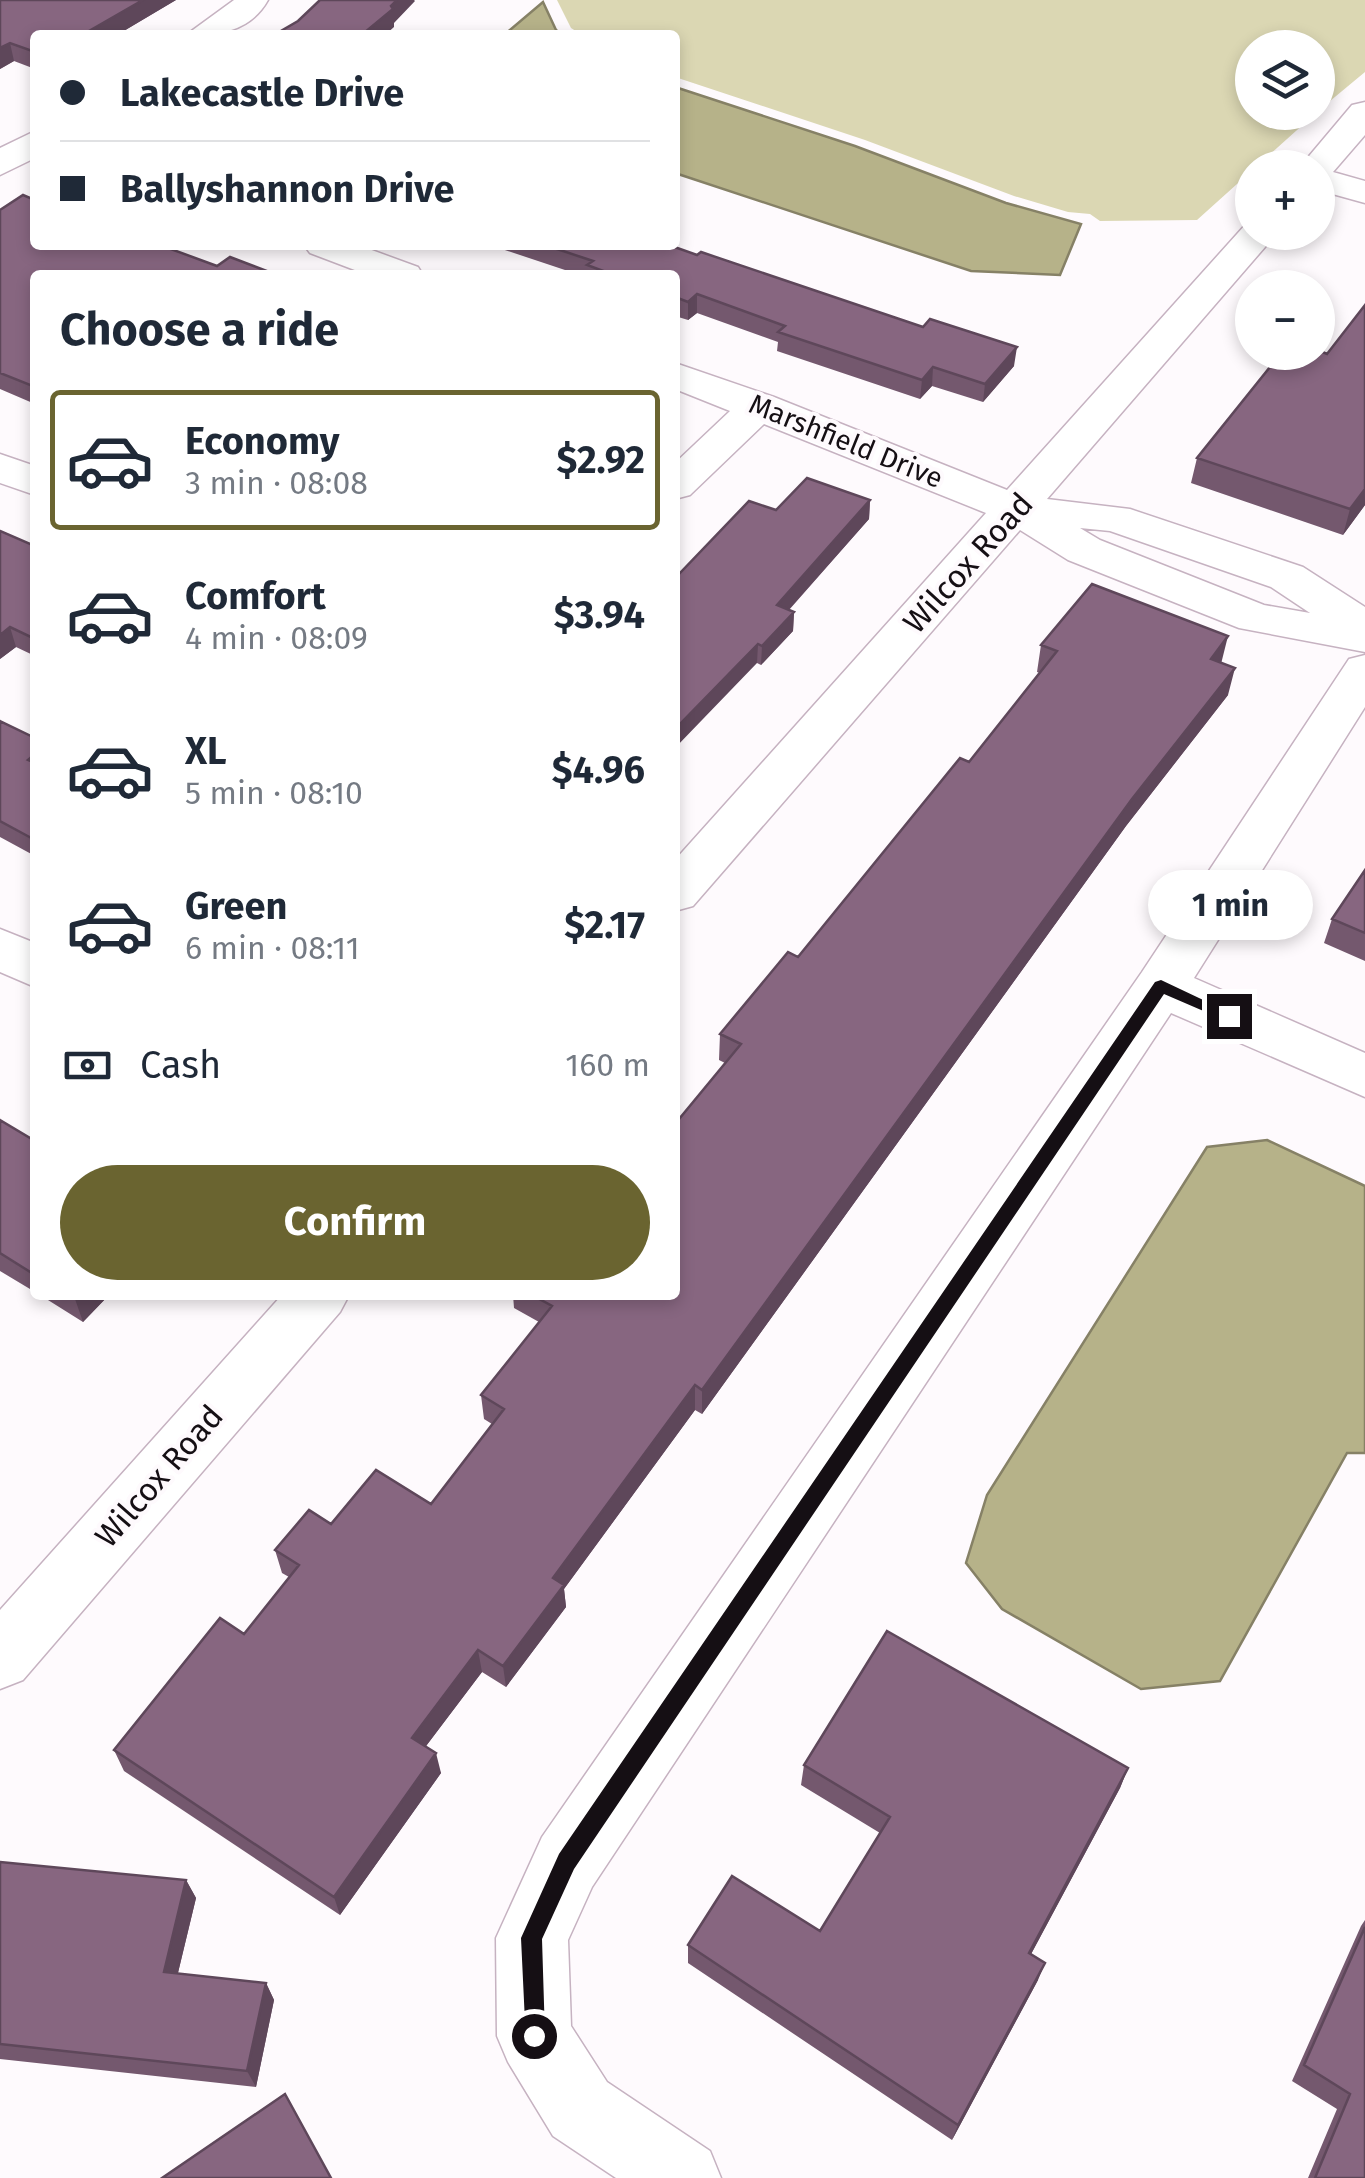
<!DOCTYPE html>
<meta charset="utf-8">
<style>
:root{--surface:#fff;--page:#f2f2f3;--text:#1f2937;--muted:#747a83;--line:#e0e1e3;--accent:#6a6430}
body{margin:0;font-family:"Fira Sans",sans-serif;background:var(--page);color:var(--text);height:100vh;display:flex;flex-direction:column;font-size:38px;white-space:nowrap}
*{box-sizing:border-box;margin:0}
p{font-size:32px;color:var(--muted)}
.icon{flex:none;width:55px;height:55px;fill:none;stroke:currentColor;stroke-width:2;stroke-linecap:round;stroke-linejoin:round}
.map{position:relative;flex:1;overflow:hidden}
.sheet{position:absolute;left:30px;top:270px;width:650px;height:1030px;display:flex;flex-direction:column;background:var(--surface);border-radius:10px;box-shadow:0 5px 15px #0003}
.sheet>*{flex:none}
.banner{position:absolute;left:30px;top:30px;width:650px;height:220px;border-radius:10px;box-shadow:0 5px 15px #0003;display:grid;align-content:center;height:220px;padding:0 30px;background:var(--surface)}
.buttons{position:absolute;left:1235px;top:30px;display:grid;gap:20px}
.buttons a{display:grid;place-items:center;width:100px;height:100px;border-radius:50%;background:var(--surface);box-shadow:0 5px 15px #0003;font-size:50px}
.end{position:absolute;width:45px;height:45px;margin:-22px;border:12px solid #150f14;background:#fff;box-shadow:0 0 0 5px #fff}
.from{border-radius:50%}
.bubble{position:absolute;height:70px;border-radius:35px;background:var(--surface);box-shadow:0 5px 15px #0003;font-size:32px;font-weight:700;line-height:70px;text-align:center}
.banner b{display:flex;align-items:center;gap:35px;height:95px;font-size:38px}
.banner b+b{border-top:2px solid var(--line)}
.banner i{width:25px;height:25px;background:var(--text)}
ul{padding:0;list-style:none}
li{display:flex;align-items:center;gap:30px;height:140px;margin:0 20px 15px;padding:0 10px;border:5px solid transparent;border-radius:10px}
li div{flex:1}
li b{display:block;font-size:38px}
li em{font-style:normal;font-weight:700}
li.active{border-color:var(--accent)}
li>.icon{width:90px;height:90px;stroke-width:1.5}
h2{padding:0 30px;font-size:45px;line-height:120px}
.pay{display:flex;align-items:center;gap:25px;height:110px;padding:0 30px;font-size:38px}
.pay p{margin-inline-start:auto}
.primary-button{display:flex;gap:20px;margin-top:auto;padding:20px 30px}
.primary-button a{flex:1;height:115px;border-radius:60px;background:var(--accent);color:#fff;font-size:40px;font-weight:700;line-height:115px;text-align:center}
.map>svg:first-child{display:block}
</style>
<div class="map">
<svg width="1365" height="2178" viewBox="0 0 1365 2178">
<rect width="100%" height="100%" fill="#fefafd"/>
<path fill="#dbd7b3" d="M557 0H1365V72L1318 111V48H1252V112L1316 113 1197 220 1100 221 1090 214 1068 212 1014 196 865 140 675 77V35H582L571 28Z"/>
<path fill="#b6b289" stroke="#868166" stroke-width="2.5" d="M543 2 556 30 563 35H504Z
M675 87 855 146 1006 203 1081 224 1060 275 971 271 675 173Z
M1267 1140 1365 1186V1453H1347L1220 1681 1141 1689 1002 1609 966 1563 987 1495 1207 1147Z"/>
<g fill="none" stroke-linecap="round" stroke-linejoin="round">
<defs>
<path id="minor" d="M234 0H268C250 32 219 35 186 35Z
M1365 102V135L1333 172 1365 181V203L1318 190V168H1299L1352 105Z
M35 131V158L0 175V148Z
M1252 222V232H1278L1047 499 1130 509 1303 567 1365 607V652L1239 628 1068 560 1020 530 693 906 675 911V860L986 513 764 424 690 495 675 499V463L730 411 675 389V363L774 397 1007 490 1246 224ZM1080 528 1110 531 1271 587 1310 613 1264 605 1100 540Z
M304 245H358L418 267 423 275H368L310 253Z
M0 454 35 466V495L0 483Z
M1365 655V707L1194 978 1365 1053V1097L1171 1013 592 1887 568 1940 571 2026 607 2082 710 2151 721 2178H616L553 2136 508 2062 497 2036 496 1938 542 1837 1142 972 1349 659Z
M0 929 35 943V987L0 972Z
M282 1295H349L340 1312 23 1680 0 1689V1610Z"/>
</defs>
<use href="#minor" stroke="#c6b2c1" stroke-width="3"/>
<use href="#minor" fill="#fff" fill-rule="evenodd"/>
</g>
<path fill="#74586e" d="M0 0H176L117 35H35V69L14 61 0 69Z
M0 210 217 266 277 275H35V404L0 389Z
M490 245H669L1014 366 983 402 932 386 920 399 777 351 778 342 697 313 688 320 675 316V275H580Z
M1327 354 1365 505 1343 535 1191 483 1197 458Z
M870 500 869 519 789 610 794 612 793 631 761 665 757 663 679 574 776 510Z
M35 546V656L16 647 0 659Z
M1041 645 1221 663 1228 695 1126 826 702 1414 695 1410 564 1589 566 1607 506 1687 482 1672 426 1746 441 1773 340 1915 124 1771 114 1750 244 1634 289 1577 282 1573 275 1550 331 1524 431 1504 492 1424 484 1419 481 1395 539 1322 514 1308 513 1295H675L725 1063 719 1060 720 1034 798 957 969 762 1040 673 1037 672Z
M0 721 35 738V856L0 837Z
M1365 870V961L1324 943 1332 919Z
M0 1120 35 1141V1292L0 1271Z
M40 1295H109L83 1322Z
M804 1765 1128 1768 1120 1788 1031 1954 1038 1980 952 2140 688 1963V1945L820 1931 880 1833 801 1785Z
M0 1862 186 1880 196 1898 178 1973 266 1983 274 2000 256 2087 0 2059Z
M1365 1920V2178H1308L1337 2109 1292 2081 1361 1926Z"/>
<path fill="#5e475a" d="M143 0H176L117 35H82Z
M397 0H414L415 1 394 23V27L385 35H365L364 33Z
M10 43 14 61 0 69V48Z
M697 294V313L688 320V302Z
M1017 347 1014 366 983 402 985 384Z
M933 367 932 386 920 399 922 380Z
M1365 489V505L1343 535 1350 509Z
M870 500 869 519 776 624 777 605Z
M794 612 793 631 761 665 762 646Z
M10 627 16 647 0 659V635Z
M1228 636 1221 664 1211 659Z
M758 644 757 663 675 748V729Z
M1235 668 1228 695 1126 826 702 1414V1390L1132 799Z
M79 1295H109L83 1322 75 1299Z
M695 1385V1410L564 1589 566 1607 506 1687 503 1666 553 1578Z
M478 1650 482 1672 417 1758 412 1738Z
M436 1753 441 1773 340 1915 334 1897Z
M1128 1768 1120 1788 1022 1971 1029 1953Z
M186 1880 196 1898 174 1989 164 1972Z
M1045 1963 1038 1980 952 2140 958 2125Z
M266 1983 274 2000 256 2087 247 2071Z"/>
<path fill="#876680" stroke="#5e475a" stroke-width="2.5" d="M0 0H143L82 35H35V52L10 43 0 48Z
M320 0H397L391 6 393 9 364 33 357 32 352 35H274L298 21Z
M23 195 35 200V245H160L217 266 230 257 277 275H35V387L0 373V210Z
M545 245H669L697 255 701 252 923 327 930 319 1017 347 985 384 933 367 922 380 778 332 785 326 697 294 688 302 675 297V275H614L587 265 593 261Z
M1365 305V489L1350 509 1197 458 1282 352H1318V350L1327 354Z
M807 478 870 500 777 605 794 612 762 646 758 644 675 729V572L679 574 749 501 776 510Z
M0 531 35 546V639L10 627 0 635Z
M1092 584 1228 636 1211 659 1235 668 1132 799 702 1390 695 1385 553 1578 564 1585 503 1666 478 1650 412 1738 436 1753 334 1897 114 1750 220 1618 244 1634 299 1565 275 1550 309 1510 331 1524 376 1470 431 1504 504 1409 481 1395 552 1306 532 1295H675V1124L741 1044 720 1034 788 952 798 957 960 758 969 762 1057 651 1041 645Z
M0 721 35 738V754L28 760 35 763V840L0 821Z
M1365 870V933L1332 919Z
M0 1120 35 1141V1275L0 1253Z
M887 1631 1128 1768 1029 1953 1045 1963 958 2125 688 1945 732 1876 820 1931 890 1817 804 1765Z
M0 1862 186 1880 164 1972 266 1983 247 2071 0 2044Z
M1365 1927V2178H1315L1350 2094 1304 2065Z
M285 2094 331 2178H162Z"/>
<path fill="#150f14" d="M1161 980 1237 1016 1229 1022 1164 994 574 1869 542 1939 545 2036 542 2043 534 2047 526 2043 521 1938 559 1854 1155 982Z"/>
<g text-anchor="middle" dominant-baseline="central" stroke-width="8" stroke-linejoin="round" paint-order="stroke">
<g font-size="28" fill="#150f14" stroke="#fefafd">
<text transform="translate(846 441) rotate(22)">Marshfield Drive</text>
</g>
<g font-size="32" fill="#150f14" stroke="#fefafd">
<text transform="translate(968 563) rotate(-48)">Wilcox Road</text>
<text transform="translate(159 1476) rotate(-49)">Wilcox Road</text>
</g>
</g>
</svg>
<div class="buttons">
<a><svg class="icon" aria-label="layers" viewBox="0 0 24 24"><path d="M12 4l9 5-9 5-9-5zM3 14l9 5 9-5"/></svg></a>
<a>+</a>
<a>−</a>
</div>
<i class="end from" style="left:534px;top:2036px"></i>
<i class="end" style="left:1229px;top:1016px"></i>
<div class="bubble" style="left:1148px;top:870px;width:165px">1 min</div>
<div class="banner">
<b><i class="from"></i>Lakecastle Drive</b>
<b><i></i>Ballyshannon Drive</b>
</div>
<section class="sheet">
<h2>Choose a ride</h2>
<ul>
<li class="active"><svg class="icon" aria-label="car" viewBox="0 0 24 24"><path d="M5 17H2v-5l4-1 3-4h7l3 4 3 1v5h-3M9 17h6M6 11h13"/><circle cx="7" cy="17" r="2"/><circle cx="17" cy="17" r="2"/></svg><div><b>Economy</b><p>3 min · 08:08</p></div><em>$2.92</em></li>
<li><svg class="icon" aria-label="car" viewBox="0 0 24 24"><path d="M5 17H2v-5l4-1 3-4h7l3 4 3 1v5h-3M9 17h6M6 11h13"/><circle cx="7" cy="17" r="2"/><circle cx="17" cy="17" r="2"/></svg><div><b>Comfort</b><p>4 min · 08:09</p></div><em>$3.94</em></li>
<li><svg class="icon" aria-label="car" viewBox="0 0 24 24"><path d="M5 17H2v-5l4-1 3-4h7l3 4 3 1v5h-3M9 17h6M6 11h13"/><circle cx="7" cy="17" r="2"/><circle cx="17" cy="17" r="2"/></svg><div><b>XL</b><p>5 min · 08:10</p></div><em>$4.96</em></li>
<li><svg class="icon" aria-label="car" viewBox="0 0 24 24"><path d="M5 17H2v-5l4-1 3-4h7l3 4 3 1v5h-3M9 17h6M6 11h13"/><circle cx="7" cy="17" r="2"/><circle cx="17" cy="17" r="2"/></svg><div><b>Green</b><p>6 min · 08:11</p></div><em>$2.17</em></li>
</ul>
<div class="pay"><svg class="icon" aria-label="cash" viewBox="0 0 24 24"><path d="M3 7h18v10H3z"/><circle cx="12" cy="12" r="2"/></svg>Cash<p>160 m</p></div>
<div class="primary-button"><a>Confirm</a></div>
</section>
</div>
